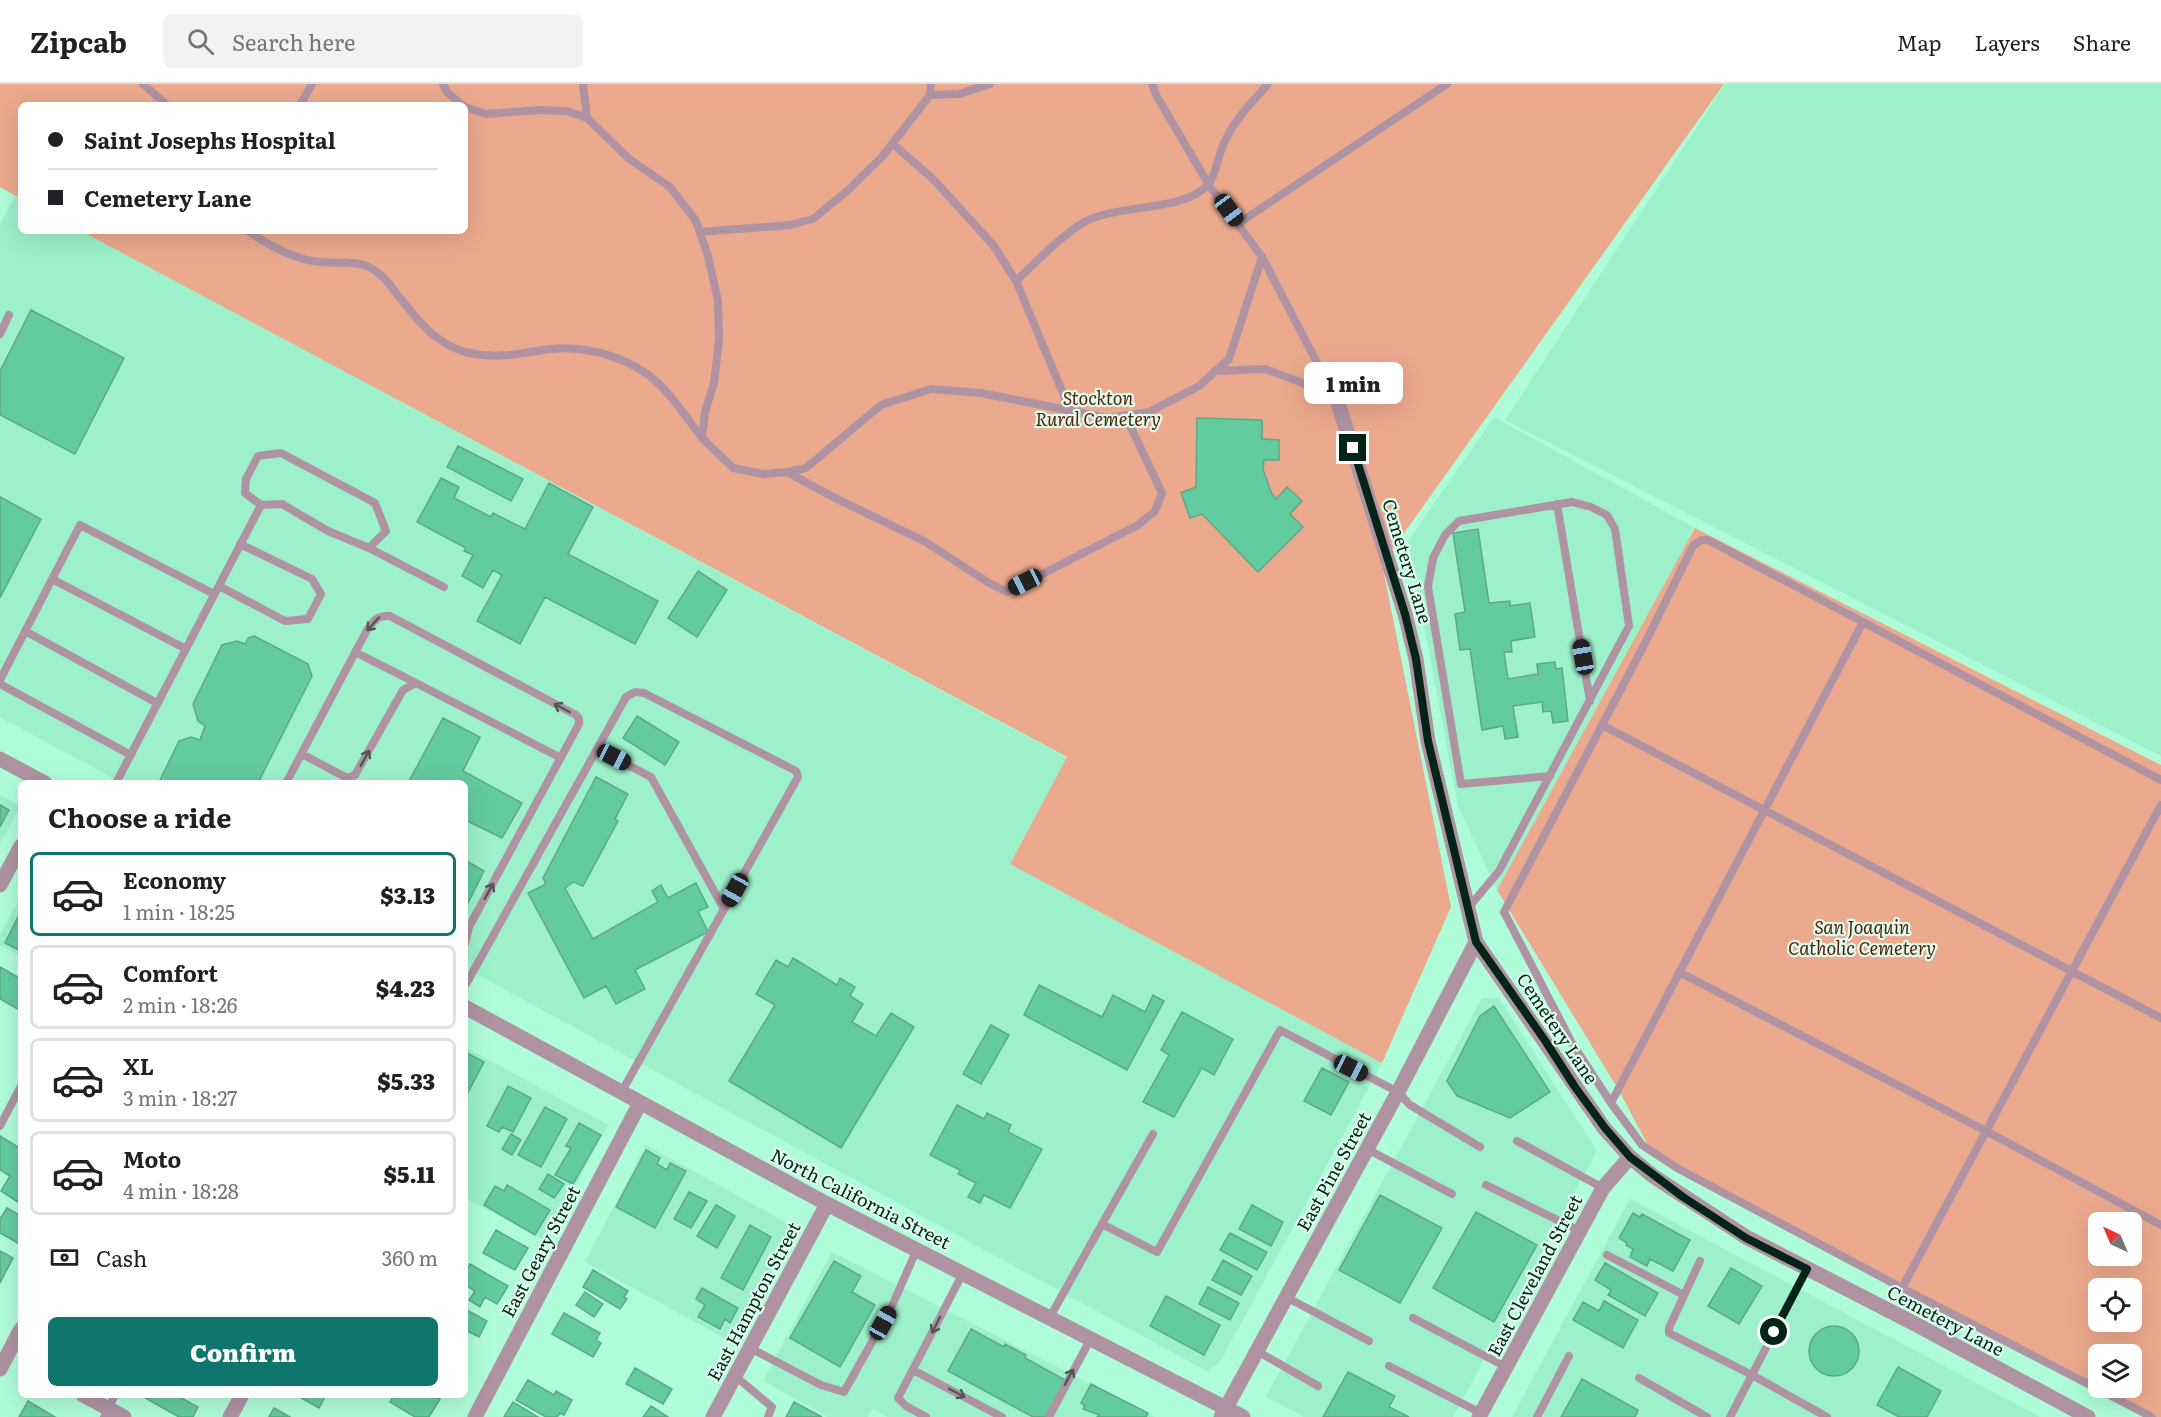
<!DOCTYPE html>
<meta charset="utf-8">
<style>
:root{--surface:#fff;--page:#f2f2f2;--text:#202124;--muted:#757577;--line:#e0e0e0;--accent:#0f766e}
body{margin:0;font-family:Literata,serif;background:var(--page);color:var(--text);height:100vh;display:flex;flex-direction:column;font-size:22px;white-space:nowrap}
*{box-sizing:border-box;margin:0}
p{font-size:20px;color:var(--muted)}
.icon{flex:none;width:33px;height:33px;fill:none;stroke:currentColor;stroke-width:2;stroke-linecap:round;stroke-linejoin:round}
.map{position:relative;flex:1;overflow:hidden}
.drawer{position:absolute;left:18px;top:696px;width:450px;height:618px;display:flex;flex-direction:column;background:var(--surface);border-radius:9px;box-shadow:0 6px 24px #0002}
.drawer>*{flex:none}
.top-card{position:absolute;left:18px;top:18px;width:450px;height:132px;border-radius:9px;box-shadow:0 6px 24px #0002;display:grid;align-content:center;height:132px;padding:0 30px;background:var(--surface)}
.needle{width:39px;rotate:316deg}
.controls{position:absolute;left:2088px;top:1128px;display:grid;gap:12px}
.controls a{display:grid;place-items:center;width:54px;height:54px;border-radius:9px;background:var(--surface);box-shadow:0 6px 24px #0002;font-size:30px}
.end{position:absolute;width:27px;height:27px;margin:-14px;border:8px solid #042418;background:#fff;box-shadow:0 0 0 3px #fff}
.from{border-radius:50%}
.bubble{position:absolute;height:42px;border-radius:9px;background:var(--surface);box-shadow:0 6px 24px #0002;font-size:20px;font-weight:800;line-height:42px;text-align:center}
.car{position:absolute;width:18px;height:36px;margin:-18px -9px;border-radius:8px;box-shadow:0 0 4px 2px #0007;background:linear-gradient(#222 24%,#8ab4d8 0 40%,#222 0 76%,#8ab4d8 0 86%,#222 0)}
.top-card b{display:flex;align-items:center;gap:21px;height:57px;font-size:22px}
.top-card b+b{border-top:2px solid var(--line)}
.top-card i{width:15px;height:15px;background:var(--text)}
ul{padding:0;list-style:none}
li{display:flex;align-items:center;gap:18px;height:84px;margin:0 12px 9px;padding:0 18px;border:3px solid var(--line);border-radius:9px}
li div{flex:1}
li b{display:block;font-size:22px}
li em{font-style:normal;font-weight:800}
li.active{border-color:var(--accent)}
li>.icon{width:54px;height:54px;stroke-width:1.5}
h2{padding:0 30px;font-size:27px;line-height:72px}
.pay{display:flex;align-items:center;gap:15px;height:66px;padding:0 30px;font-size:22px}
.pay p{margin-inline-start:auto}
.cta{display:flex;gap:12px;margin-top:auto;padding:12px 30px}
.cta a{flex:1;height:69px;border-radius:9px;background:var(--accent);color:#fff;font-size:24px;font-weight:800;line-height:69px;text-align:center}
header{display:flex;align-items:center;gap:36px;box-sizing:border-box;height:84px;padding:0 30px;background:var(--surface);border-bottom:2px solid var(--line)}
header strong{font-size:28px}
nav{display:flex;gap:33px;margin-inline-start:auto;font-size:21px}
.search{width:420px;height:54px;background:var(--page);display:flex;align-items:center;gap:15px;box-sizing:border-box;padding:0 21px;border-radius:9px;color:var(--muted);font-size:22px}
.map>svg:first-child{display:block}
</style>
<header>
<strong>Zipcab</strong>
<div class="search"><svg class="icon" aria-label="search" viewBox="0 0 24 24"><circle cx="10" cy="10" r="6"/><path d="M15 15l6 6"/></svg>Search here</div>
<nav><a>Map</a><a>Layers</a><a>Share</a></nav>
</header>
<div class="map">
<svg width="2161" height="1333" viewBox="0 0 2161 1333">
<rect width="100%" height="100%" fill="#affcd8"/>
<path fill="#9cf1ca" d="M1725 0H2161V672L1505 336Z
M15 112 21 115V147H81L1067 674 1010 780 1382 979 1220 1278 1207 1287 465 884V699H122L0 633V141Z
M1494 333 1695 444 1497 806 1458 722 1408 457Z
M0 711 20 722 0 760Z
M21 812V872L0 861V851Z
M1482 914H1499L1597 1067 1453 1333H1304L1266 1313Z
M465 963 608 1041 546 1157 465 1114Z
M646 1061 796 1144 734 1259 585 1178Z
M1630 1115 2040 1333H1512Z
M832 1168 1155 1333H888L872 1325 868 1333H828L763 1297Z"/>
<path fill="#eba98d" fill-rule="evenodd" d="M0 0H1724L1382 480 1451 823 1382 979 1010 780 1067 673 81 147H465V21H21V115L0 103Z
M1695 444 2161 681V1333H2143L1650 1065 1618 1005 1497 806ZM2098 1138H2132V1172H2098ZM2098 1204H2132V1238H2098ZM2098 1270H2132V1304H2098Z"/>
<path fill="#62cb9f" stroke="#5ea887" stroke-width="1.5" d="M31 226 124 274 75 370 0 331V287Z
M1197 334 1262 336V355L1279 356V376H1264L1263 385 1271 408 1276 415 1287 403 1302 417 1290 430 1303 443 1258 488 1202 430 1190 434 1181 409 1196 403Z
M458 362 523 395 511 417 447 383Z
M441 394 459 403 454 414 491 433 493 429 525 445 549 399 593 423 568 470 658 517 635 560 545 513 520 560 477 537 502 491 493 486 483 504 462 492 473 471 464 467 466 464 417 438Z
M0 413 41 435 0 514Z
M1478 445 1489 519 1510 517V522L1530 519 1535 553 1511 557 1512 568H1504L1508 595 1538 590 1537 580 1555 578 1556 585 1562 584 1568 637 1553 639 1551 627 1543 628 1542 618 1513 622 1518 653 1505 655 1503 642 1482 646 1470 565 1460 566 1455 530 1465 528 1453 449Z
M698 487 727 506 697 553 668 534Z
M254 552 308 580 312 592 258 699H161L160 696 179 657 191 653 200 656 205 642 198 637 193 620 222 561 237 557 245 560 248 554Z
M637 632 679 658 665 681 623 654Z
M443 634 480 653 463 687 522 719 502 754 465 736V699H408Z
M596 693 628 710 615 735 618 737 583 802 574 798 565 804 593 855 658 818 652 807 661 801 668 814 696 799 708 823 698 827 708 848 635 886 645 905 616 920 606 902 584 914 528 809 546 800 543 794Z
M0 721 9 726 0 743Z
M465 776 484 787 465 825Z
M18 833 21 834V867L5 859Z
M793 874 837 901 840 894 855 903 850 912 863 920 852 938 876 952 891 929 914 943 841 1064 729 997 775 921 756 910 776 876 788 883Z
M0 883 21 895V927L0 915Z
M1039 901 1102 933 1113 911 1145 928 1153 911 1164 917 1127 986 1024 931Z
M1494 922 1550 1008 1510 1034 1457 1012 1447 997 1480 932Z
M1182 928 1233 955 1214 991 1202 984 1174 1033 1143 1018 1169 971 1161 966Z
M991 941 1009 951 981 1000 963 990Z
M465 968 484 978 465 1014Z
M1322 984 1349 998 1331 1031 1304 1017Z
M508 1002 531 1014 513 1048 502 1043 499 1048 487 1042Z
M957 1021 984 1035 987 1029 1011 1041 1008 1048 1042 1065 1010 1124 984 1111 980 1119 968 1113 976 1099 958 1090 960 1086 930 1071Z
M545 1023 567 1035 541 1083 518 1071Z
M579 1039 601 1051 573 1100 555 1091 571 1064 566 1062Z
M511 1050 521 1056 512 1071 502 1065Z
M0 1052 21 1065V1120L1 1107 10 1092 0 1086Z
M646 1066 660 1074 657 1080 667 1086 670 1079 686 1087 655 1144 616 1123Z
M548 1090 564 1100 554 1114 539 1105Z
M507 1101 550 1126 535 1151 484 1121 495 1102 504 1107Z
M689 1108 707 1117 691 1144 674 1135Z
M1380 1111 1442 1144 1400 1219 1339 1186Z
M716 1121 735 1132 717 1164 697 1152Z
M1252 1121 1283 1138 1271 1162 1239 1145Z
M7 1124 21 1132V1161L0 1149V1135Z
M1476 1128 1537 1161 1494 1238 1433 1204Z
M1633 1129 1640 1133 1642 1130 1690 1156 1673 1187 1650 1175 1647 1182 1630 1173 1633 1165 1626 1161 1627 1159 1619 1154Z
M750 1141 771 1153 743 1206 721 1194Z
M496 1146 528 1164 515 1186 483 1169Z
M1230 1149 1267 1168 1257 1186 1220 1166Z
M0 1167 13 1174 0 1199Z
M1223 1176 1252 1192 1241 1211 1212 1196Z
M834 1177 861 1192 852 1208 875 1221 840 1283 790 1254Z
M1605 1179 1658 1209 1645 1232 1608 1211 1611 1206 1595 1196Z
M470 1180 508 1202 497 1220 485 1213 480 1223 469 1216 475 1207 465 1201V1189Z
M1731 1184 1762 1202 1739 1240 1708 1222Z
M593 1186 628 1207 624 1213 627 1215 620 1225 583 1203Z
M1208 1203 1239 1219 1230 1236 1199 1220Z
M702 1204 738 1224 730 1239 725 1235 720 1245 698 1233 705 1221 696 1215Z
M585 1208 603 1220 594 1233 576 1221Z
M1166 1212 1220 1241 1204 1271 1150 1242Z
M1604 1217 1638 1236 1623 1264 1573 1236 1583 1218 1599 1227Z
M465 1225 487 1237 479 1253 465 1246Z
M564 1229 600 1249 596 1256 601 1259 593 1273 552 1250Z
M1809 1267a25 25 0 1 1 50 0a25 25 0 1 1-50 0Z
M971 1245 1004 1263 1005 1260 1026 1271 1025 1274 1067 1297 1047 1333H1033L948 1287Z
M1898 1283 1941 1307 1927 1333H1899L1877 1321Z
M635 1284 672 1305 663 1320 626 1300Z
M1348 1288 1395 1312 1389 1323 1409 1333H1323Z
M1582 1295 1638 1326 1635 1333H1561Z
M528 1296 554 1311 556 1307 572 1316 564 1331 560 1329 557 1333H546L516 1316Z
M1091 1300 1148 1329 1146 1333H1097L1099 1331 1083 1325 1085 1322 1081 1319Z
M146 1311H176L198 1323 193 1333H179L145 1314Z
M296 1311H326L319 1324Z
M394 1311H433L440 1315 429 1333H415L390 1318Z
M28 1317 55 1333H19Z
M513 1318 538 1333H504Z
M794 1318 822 1333H786Z
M651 1322 668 1333H643Z
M274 1324 290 1333H269Z"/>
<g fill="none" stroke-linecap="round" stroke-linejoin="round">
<path stroke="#af93a2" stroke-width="8" d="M143 0 167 21
M443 0 447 8 462 21
M583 0 587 34 628 74 670 103 696 137 708 172 718 217 719 256 714 299 705 328 702 354 733 384 763 390 787 388 806 384 881 321 931 305 981 309 1107 334 1149 328 1199 302 1229 275 1262 173
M1152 0 1156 11 1209 101 1262 173 1338 319
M930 11 959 10 990 0
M300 21 312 0
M465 23 486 30 539 26 567 27 587 34
M893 60 934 96 994 162 1016 197 1070 326
M1239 139 1447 0
M248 147C268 161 289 173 313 177 333 181 354 175 371 184 382 190 389 200 397 210 416 234 434 259 465 268 498 276 518 269 550 265 589 261 636 275 663 304 677 319 689 337 702 354
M700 148 790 141 813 135 846 108 882 73 930 11 931 0
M1016 197C1035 179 1063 150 1086 137 1120 120 1182 128 1208 101 1215 94 1219 69 1224 59 1234 36 1252 18 1268 0
M0 250 9 231
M1215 287 1265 285 1300 298 1338 319
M281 369 375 419 386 447 369 464 328 447 282 420 261 421 245 409 246 395 258 372Z
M787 388 835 414 924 457 989 499 1007 508 1138 441 1155 427 1162 409 1125 331
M1557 420 1590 617
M369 464 444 503
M52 495 186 565
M219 502 285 537 308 535 321 510 312 495 240 460
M25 547 157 619
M355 568 416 599
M0 596 80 441 214 510
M0 600 131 671
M1602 641 2161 934
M597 665 651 693 724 825
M302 670 347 694 355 691 403 606 416 599 561 674
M116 699 261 421
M286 699 367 546C374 536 378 531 390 532L576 631 579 635V640L469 843 465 860
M1469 823 1499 787 1629 542 1615 445 1607 431 1591 423 1572 418 1459 437 1445 451 1433 474 1428 503 1461 700 1550 692
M1679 888 1986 1047 2161 1141
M465 902 626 613 635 608 644 609 796 687 798 693 621 1009
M1611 1019 1863 538
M0 1042 21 1002
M1517 1057 1603 1104
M1367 1065 1452 1110
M1486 1101 1580 1147
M1102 1140 1153 1050
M1607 1171 1684 1211
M1700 1177 1669 1244V1249L1752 1291 1827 1333
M1902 1204 1677 1084 1642 1061 1611 1019 1572 959 1504 828 1643 563 1693 462 1701 456H1708L2161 696
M1286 1213 1369 1257
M1050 1233 1102 1140 1157 1168 1280 946 1398 1008 1410 1021 1480 1063
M1413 1234 1506 1283
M750 1264 821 1301 844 1308 892 1222 917 1165
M1257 1267 1318 1302
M1389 1282 1483 1330
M913 1286 1002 1333
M735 1292 772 1323 768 1333
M1639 1294 1707 1333
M104 1333 115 1311
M926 1333 906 1322 898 1314 963 1189
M1049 1333 1091 1254
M1537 1333 1569 1272
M1730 1333 1807 1185
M2152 1333 1902 1204 2161 721"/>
<path stroke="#af93a2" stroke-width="15" d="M1338 319 1405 530 1416 575 1428 657 1476 858 1604 1044 1630 1073 1653 1092 1746 1153 1919 1242 2088 1333
M0 801 21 762
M0 1285 21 1245
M83 1311 124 1333
M230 1333 242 1311
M475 1333 640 1019
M713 1333 827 1120
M1221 1333 1398 1008 1476 858
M1479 1333 1603 1104 1630 1073"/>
<path stroke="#af93a2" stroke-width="15" d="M0 675 45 699
M465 923 827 1120 1243 1333"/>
</g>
<defs><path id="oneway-shaft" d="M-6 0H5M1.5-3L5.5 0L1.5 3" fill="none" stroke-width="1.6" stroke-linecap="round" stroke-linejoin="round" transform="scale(1.5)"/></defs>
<g stroke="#515656">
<use href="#oneway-shaft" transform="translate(373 540) rotate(133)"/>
<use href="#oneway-shaft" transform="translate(562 624) rotate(-152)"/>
<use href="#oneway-shaft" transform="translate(365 674) rotate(-61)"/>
<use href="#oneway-shaft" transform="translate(489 807) rotate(-61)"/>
<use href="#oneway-shaft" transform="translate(936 1241) rotate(117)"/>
<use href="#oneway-shaft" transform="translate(1069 1293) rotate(-62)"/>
<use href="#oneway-shaft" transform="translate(957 1309) rotate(28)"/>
</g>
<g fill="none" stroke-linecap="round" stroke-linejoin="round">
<path stroke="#042418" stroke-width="8" d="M1353 364 1405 530 1416 575 1428 657 1476 858 1546 958 1575 1003 1605 1044 1630 1073 1683 1113 1746 1154 1807 1185 1774 1248"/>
</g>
<g text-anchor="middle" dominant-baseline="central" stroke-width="4.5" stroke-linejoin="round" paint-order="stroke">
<g font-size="18" font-style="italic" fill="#562004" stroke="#e0feef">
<text x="1098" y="313">Stockton<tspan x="1098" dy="21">Rural Cemetery</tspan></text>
<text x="1862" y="842">San Joaquin<tspan x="1862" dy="21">Catholic Cemetery</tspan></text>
</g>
<g font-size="18" fill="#042418" stroke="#e0feef">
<text transform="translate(1408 477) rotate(73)">Cemetery Lane</text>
<text transform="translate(1558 944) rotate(56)">Cemetery Lane</text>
<text transform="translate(1333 1087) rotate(-61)">East Pine Street</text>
<text transform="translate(861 1114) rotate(27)">North California Street</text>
<text transform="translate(540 1167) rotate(-62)">East Geary Street</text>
<text transform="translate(1534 1191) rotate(-62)">East Cleveland Street</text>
<text transform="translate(753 1217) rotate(-62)">East Hampton Street</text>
<text transform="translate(1946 1236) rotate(28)">Cemetery Lane</text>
</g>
</g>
</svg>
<div class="controls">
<a><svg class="needle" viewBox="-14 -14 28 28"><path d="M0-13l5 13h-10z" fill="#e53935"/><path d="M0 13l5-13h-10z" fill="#757577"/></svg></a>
<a><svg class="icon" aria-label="locate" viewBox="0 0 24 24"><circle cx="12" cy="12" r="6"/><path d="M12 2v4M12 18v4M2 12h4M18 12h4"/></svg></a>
<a><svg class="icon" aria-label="layers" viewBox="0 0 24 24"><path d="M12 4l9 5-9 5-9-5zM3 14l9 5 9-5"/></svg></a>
</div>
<i class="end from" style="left:1774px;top:1248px"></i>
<i class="end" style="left:1353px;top:364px"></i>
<div class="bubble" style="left:1304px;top:278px;width:99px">1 min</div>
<i class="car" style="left:1229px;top:126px;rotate:143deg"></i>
<i class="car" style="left:1025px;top:498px;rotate:243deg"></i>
<i class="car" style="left:1583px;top:573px;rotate:350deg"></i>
<i class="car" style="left:614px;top:673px;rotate:117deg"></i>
<i class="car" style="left:735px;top:806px;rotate:209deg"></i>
<i class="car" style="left:1351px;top:984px;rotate:117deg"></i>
<i class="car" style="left:883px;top:1239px;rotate:29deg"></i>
<div class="top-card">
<b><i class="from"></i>Saint Josephs Hospital</b>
<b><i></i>Cemetery Lane</b>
</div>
<section class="drawer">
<h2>Choose a ride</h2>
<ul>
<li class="active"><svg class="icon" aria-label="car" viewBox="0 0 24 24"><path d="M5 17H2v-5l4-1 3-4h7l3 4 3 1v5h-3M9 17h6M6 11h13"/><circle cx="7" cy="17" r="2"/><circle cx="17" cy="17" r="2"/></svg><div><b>Economy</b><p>1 min · 18:25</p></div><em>$3.13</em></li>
<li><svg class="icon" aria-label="car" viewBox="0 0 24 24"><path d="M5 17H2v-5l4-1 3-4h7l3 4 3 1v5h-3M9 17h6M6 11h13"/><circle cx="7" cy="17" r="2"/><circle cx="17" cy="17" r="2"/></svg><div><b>Comfort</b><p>2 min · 18:26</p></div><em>$4.23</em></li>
<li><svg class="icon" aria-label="car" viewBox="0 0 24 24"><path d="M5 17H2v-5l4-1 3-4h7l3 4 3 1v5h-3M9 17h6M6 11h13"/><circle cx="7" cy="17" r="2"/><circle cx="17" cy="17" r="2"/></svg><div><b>XL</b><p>3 min · 18:27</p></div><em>$5.33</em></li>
<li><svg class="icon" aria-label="car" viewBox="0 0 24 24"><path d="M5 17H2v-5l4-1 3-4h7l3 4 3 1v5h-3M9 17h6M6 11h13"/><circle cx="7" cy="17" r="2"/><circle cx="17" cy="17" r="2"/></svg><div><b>Moto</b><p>4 min · 18:28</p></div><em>$5.11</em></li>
</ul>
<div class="pay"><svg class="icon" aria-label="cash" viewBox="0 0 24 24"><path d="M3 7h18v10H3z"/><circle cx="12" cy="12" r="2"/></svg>Cash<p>360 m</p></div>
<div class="cta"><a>Confirm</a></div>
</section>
</div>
